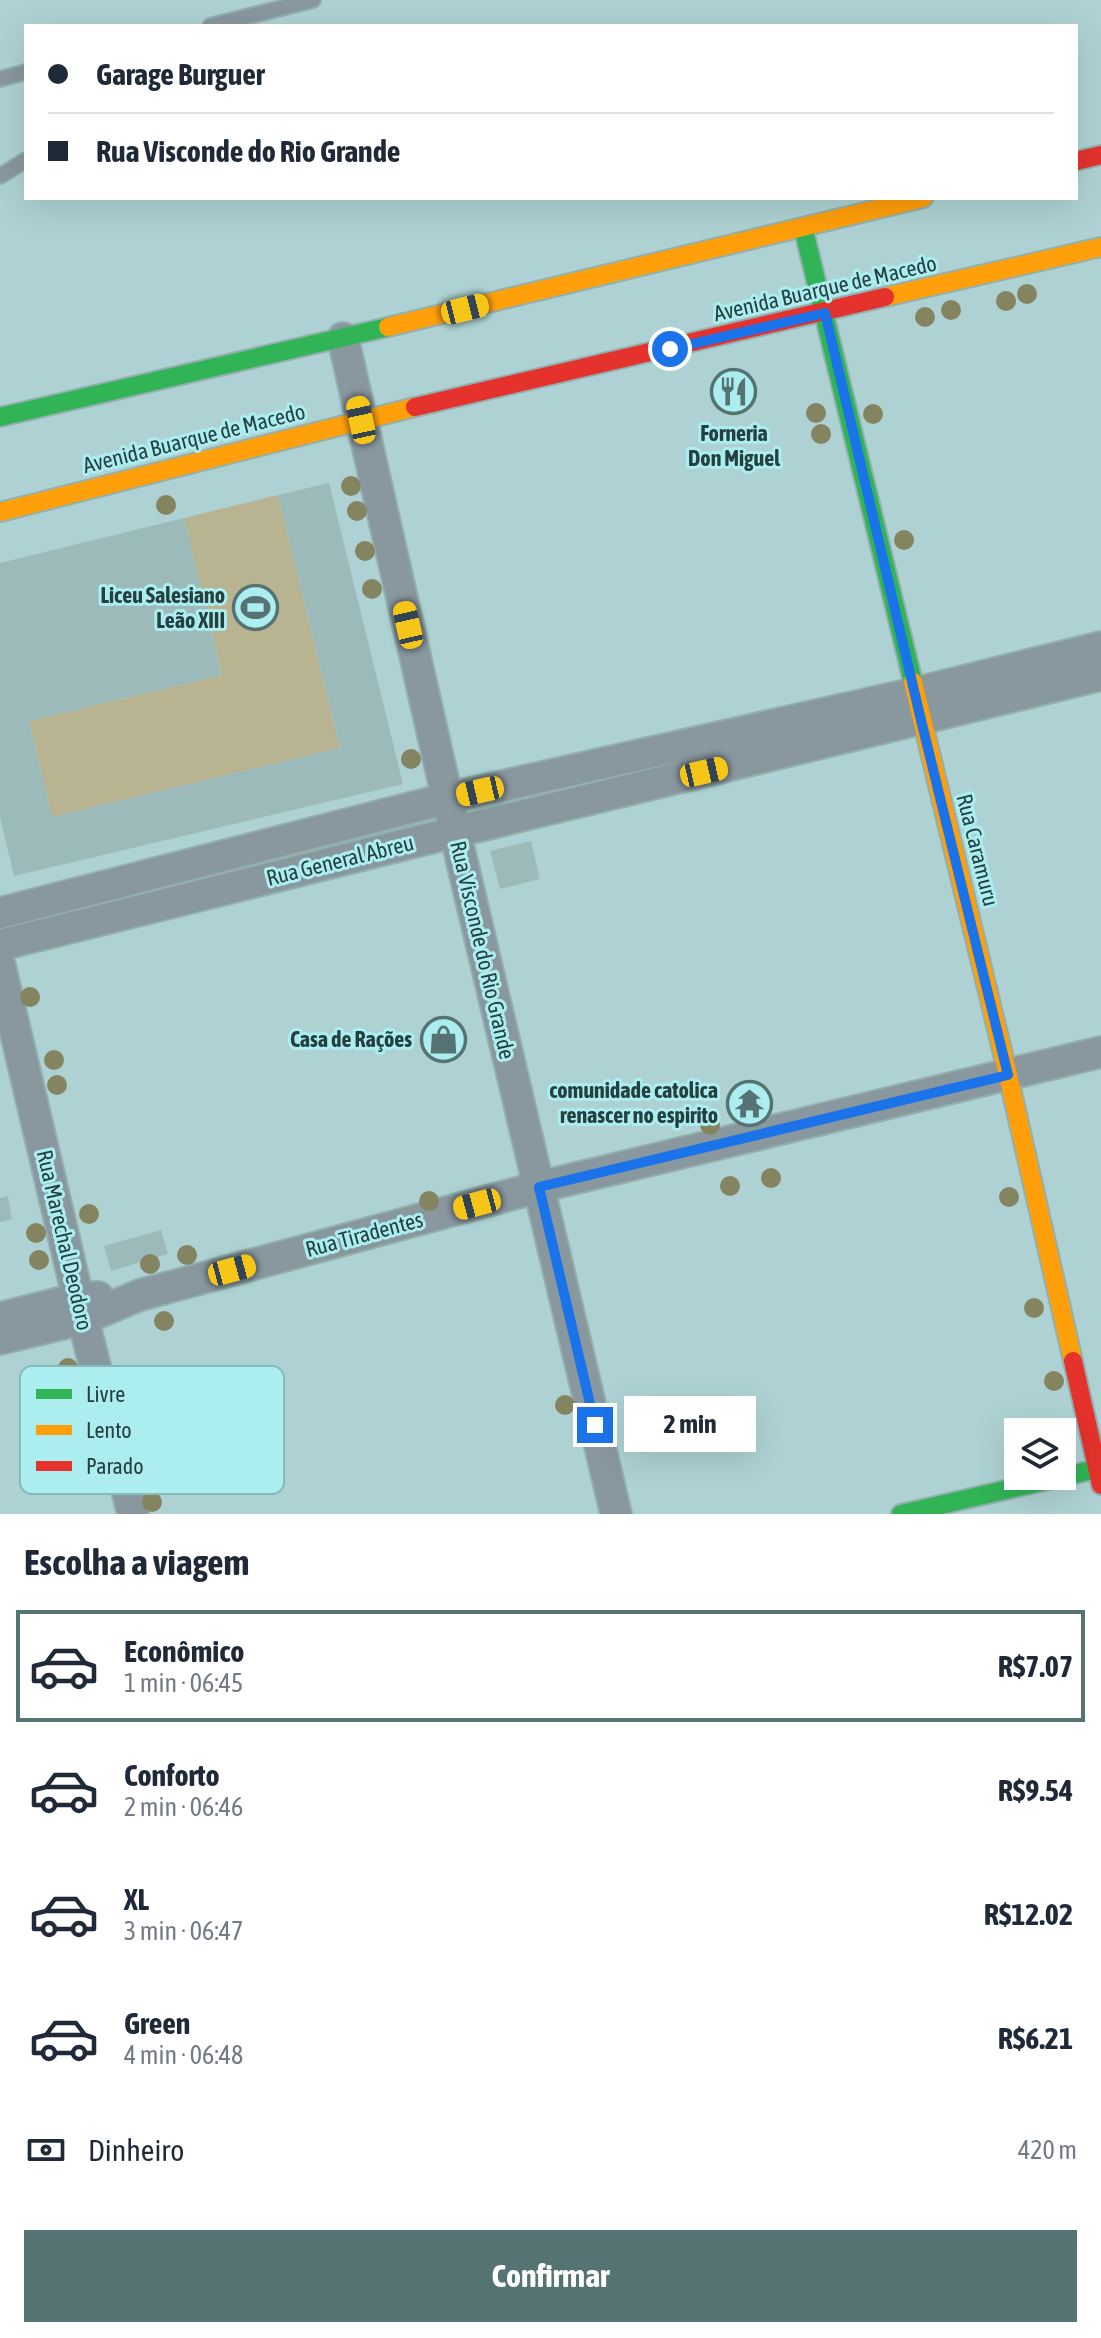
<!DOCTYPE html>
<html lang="pt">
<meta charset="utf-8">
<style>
:root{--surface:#fff;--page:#f6f6f7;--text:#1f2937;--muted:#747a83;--line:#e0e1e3;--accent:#557373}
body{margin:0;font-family:"Asap Condensed",sans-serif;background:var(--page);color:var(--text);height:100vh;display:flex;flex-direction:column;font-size:30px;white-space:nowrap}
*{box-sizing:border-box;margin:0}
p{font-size:26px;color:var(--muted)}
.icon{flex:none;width:44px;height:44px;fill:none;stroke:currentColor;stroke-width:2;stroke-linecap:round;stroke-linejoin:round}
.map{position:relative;height:1514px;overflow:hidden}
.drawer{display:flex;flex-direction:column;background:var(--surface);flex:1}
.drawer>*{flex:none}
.banner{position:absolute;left:24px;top:24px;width:1054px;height:176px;border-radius:0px;box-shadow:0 8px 32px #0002;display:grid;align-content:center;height:176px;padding:0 24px;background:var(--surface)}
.fabs{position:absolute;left:1004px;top:1418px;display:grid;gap:16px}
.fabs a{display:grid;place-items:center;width:72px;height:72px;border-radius:0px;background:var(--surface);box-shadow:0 8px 32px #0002;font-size:40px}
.end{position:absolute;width:36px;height:36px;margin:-18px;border:10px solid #1a73e8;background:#fff;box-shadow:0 0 0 4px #fff}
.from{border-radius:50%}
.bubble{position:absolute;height:56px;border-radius:0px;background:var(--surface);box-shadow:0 8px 32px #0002;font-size:26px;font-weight:700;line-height:56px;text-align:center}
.car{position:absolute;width:24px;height:48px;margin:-24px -12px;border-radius:10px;box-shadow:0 0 6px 2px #0007;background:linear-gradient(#f5c518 24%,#345 0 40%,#f5c518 0 76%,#345 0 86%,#f5c518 0)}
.banner b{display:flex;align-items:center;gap:28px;height:76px;font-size:30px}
.banner b+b{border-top:2px solid var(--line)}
.banner i{width:20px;height:20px;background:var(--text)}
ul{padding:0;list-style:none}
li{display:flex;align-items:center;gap:24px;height:112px;margin:0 16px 12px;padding:0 8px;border:4px solid transparent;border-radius:0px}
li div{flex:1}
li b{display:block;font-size:30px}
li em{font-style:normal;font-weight:700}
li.current{border-color:var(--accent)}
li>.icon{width:72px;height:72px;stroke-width:1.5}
h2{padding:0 24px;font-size:36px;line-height:96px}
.pay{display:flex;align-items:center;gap:20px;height:88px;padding:0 24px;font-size:30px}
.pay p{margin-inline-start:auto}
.action{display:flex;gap:16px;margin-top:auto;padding:16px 24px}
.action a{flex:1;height:92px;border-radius:0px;background:var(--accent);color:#fff;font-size:32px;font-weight:700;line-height:92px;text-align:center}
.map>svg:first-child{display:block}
</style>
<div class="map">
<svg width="1101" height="1514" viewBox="0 0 1101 1514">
<rect width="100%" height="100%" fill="#aed2d3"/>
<path fill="#b8b390" d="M278 495 340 748 52 817 29 721 222 675 184 518Z"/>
<path fill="#9dbabb" d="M329 483 403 784 14 876 0 817V563L184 518 222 675 29 721 52 817 340 748 278 495Z
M531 841 540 879 500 889 490 851Z
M446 1024 448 1033 461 1029 464 1045 426 1053 421 1030Z
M8 1196 12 1219 0 1222V1198Z
M161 1230 168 1254 111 1271 104 1246Z"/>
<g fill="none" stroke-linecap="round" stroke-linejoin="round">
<defs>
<path id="lane" d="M210 26 313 0
M0 79 26 72
M0 176 26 160"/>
<path id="street" d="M343 338 455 832 616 1514
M0 913 449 798 915 693 1101 647
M0 945 455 832 1101 675
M0 966 83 1319 133 1514
M0 1318 79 1298 98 1297
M0 1339 83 1319 140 1295 539 1187 1101 1052"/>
<path id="fast" d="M803 227 913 682
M0 417 388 327
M901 1514 1101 1468"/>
<path id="slow" d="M885 297 1101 247
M388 327 923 198
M0 512 415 407
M913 682 1008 1075 1073 1361"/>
<path id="jam" d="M1076 161 1101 155
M415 407 885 297
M1073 1361 1101 1485"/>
</defs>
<use href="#lane" stroke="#93b0b0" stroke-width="18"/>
<use href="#street" stroke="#93b0b0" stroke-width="34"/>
<use href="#fast" stroke="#93b0b0" stroke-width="22"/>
<use href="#slow" stroke="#93b0b0" stroke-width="22"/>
<use href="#jam" stroke="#93b0b0" stroke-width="22"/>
<use href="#lane" stroke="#89979f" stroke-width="14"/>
<use href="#street" stroke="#89979f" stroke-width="30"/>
<use href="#fast" stroke="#30b455" stroke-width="18"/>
<use href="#slow" stroke="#ff9f0a" stroke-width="18"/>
<use href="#jam" stroke="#e5322d" stroke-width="18"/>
</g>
<g fill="#858460">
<circle cx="1027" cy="294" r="10"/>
<circle cx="1006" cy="301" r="10"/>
<circle cx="951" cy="310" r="10"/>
<circle cx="925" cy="317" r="10"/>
<circle cx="816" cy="413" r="10"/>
<circle cx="873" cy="414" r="10"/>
<circle cx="821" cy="434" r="10"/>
<circle cx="351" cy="486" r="10"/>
<circle cx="166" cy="505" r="10"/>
<circle cx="357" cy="511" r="10"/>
<circle cx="904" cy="540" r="10"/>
<circle cx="365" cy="551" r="10"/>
<circle cx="372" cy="589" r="10"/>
<circle cx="411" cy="759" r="10"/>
<circle cx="30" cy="997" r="10"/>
<circle cx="54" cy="1060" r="10"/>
<circle cx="57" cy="1085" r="10"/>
<circle cx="710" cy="1125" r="10"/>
<circle cx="771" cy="1178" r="10"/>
<circle cx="730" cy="1186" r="10"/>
<circle cx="1009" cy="1197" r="10"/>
<circle cx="429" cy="1201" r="10"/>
<circle cx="89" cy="1214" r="10"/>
<circle cx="36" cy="1233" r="10"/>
<circle cx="187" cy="1255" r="10"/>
<circle cx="39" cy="1260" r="10"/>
<circle cx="150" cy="1264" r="10"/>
<circle cx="1034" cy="1308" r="10"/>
<circle cx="164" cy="1321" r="10"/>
<circle cx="68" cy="1368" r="10"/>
<circle cx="1054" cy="1381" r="10"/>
<circle cx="565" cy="1405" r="10"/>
<circle cx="152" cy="1502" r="10"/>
</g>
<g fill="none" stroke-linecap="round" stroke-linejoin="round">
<path stroke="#1a73e8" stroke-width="10" d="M595 1425 539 1187 1008 1075 921 720 825 313 670 349"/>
</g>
<defs>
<symbol id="restaurant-ring" viewBox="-11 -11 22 22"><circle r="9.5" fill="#aceeef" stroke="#557373" stroke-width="1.5"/><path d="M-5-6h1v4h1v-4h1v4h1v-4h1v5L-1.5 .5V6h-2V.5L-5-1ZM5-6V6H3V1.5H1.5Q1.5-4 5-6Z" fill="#557373"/></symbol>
<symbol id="stadium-ring" viewBox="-11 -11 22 22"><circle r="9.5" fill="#aceeef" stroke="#557373" stroke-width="1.5"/><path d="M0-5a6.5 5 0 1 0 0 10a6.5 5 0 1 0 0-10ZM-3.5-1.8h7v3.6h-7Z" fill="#557373"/></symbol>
<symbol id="shop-ring" viewBox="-11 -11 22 22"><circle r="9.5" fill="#aceeef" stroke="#557373" stroke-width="1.5"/><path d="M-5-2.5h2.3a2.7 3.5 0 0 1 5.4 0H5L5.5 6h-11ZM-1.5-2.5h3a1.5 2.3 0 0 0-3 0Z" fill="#557373"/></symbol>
<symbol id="temple-ring" viewBox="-11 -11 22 22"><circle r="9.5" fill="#aceeef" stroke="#557373" stroke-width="1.5"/><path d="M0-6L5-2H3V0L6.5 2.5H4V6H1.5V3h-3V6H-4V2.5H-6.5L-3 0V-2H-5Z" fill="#557373"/></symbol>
</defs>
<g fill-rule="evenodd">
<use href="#restaurant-ring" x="708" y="366" width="51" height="51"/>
<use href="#stadium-ring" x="230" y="582" width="51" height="51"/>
<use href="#shop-ring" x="418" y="1014" width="51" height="51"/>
<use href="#temple-ring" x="724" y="1078" width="51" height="51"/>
</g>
<g text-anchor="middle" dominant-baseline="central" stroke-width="6" stroke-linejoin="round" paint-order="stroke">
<g font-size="22" fill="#254040" stroke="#aceeef">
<text transform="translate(825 288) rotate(-13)">Avenida Buarque de Macedo</text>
<text transform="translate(194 438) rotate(-14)">Avenida Buarque de Macedo</text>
<text transform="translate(978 850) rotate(76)">Rua Caramuru</text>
<text transform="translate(340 860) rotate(-14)">Rua General Abreu</text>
<text transform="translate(483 950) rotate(77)">Rua Visconde do Rio Grande</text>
<text transform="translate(364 1234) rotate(-15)">Rua Tiradentes</text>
<text transform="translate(65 1240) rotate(77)">Rua Marechal Deodoro</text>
</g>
<g font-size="22" font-weight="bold" fill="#254040" stroke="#aceeef" text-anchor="end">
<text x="734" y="433" text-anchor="middle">Forneria<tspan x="734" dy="25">Don Miguel</tspan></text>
<text x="225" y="595">Liceu Salesiano<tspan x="225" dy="25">Leão XIII</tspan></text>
<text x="412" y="1039">Casa de Rações</text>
<text x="718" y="1090">comunidade catolica<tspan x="718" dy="25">renascer no espirito</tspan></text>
</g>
</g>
<rect x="20" y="1366" width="264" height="128" rx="12" fill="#aceeef" stroke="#84baba" stroke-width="2"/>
<rect x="36" y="1389" width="36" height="10" fill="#30b455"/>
<rect x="36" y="1425" width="36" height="10" fill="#ff9f0a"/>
<rect x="36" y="1461" width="36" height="10" fill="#e5322d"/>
<g font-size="22" fill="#254040">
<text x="86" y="1402">Livre</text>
<text x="86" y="1438">Lento</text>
<text x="86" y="1474">Parado</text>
</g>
</svg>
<div class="fabs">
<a><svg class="icon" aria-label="layers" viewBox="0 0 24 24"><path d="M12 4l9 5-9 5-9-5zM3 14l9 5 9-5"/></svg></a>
</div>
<i class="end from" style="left:670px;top:349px"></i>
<i class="end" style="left:595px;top:1425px"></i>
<div class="bubble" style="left:624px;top:1396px;width:132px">2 min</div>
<i class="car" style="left:465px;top:309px;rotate:76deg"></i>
<i class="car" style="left:361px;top:420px;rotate:348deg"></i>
<i class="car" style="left:408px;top:625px;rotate:347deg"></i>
<i class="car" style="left:704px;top:772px;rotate:77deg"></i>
<i class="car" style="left:480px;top:791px;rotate:257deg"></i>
<i class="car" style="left:477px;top:1204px;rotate:255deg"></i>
<i class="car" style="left:232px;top:1270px;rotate:75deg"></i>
<div class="banner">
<b><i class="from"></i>Garage Burguer</b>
<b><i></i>Rua Visconde do Rio Grande</b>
</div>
</div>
<section class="drawer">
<h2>Escolha a viagem</h2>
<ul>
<li class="current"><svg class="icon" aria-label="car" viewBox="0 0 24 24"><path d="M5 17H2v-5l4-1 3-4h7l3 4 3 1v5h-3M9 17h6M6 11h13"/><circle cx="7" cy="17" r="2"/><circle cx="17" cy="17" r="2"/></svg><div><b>Econômico</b><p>1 min · 06:45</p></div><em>R$7.07</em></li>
<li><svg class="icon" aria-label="car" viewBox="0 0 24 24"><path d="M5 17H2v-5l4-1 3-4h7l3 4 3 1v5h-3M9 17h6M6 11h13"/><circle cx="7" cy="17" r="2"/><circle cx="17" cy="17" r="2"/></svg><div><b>Conforto</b><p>2 min · 06:46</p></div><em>R$9.54</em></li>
<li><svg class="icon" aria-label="car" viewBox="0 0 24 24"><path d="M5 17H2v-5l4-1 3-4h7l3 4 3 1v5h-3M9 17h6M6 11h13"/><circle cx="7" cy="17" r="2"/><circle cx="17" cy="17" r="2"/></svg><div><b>XL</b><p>3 min · 06:47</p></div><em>R$12.02</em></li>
<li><svg class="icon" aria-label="car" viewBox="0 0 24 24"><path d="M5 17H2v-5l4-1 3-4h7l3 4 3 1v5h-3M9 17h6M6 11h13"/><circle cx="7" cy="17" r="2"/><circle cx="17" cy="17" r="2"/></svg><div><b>Green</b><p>4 min · 06:48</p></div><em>R$6.21</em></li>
</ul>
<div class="pay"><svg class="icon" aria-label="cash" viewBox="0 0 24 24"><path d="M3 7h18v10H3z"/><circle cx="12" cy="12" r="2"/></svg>Dinheiro<p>420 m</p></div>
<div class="action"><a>Confirmar</a></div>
</section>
